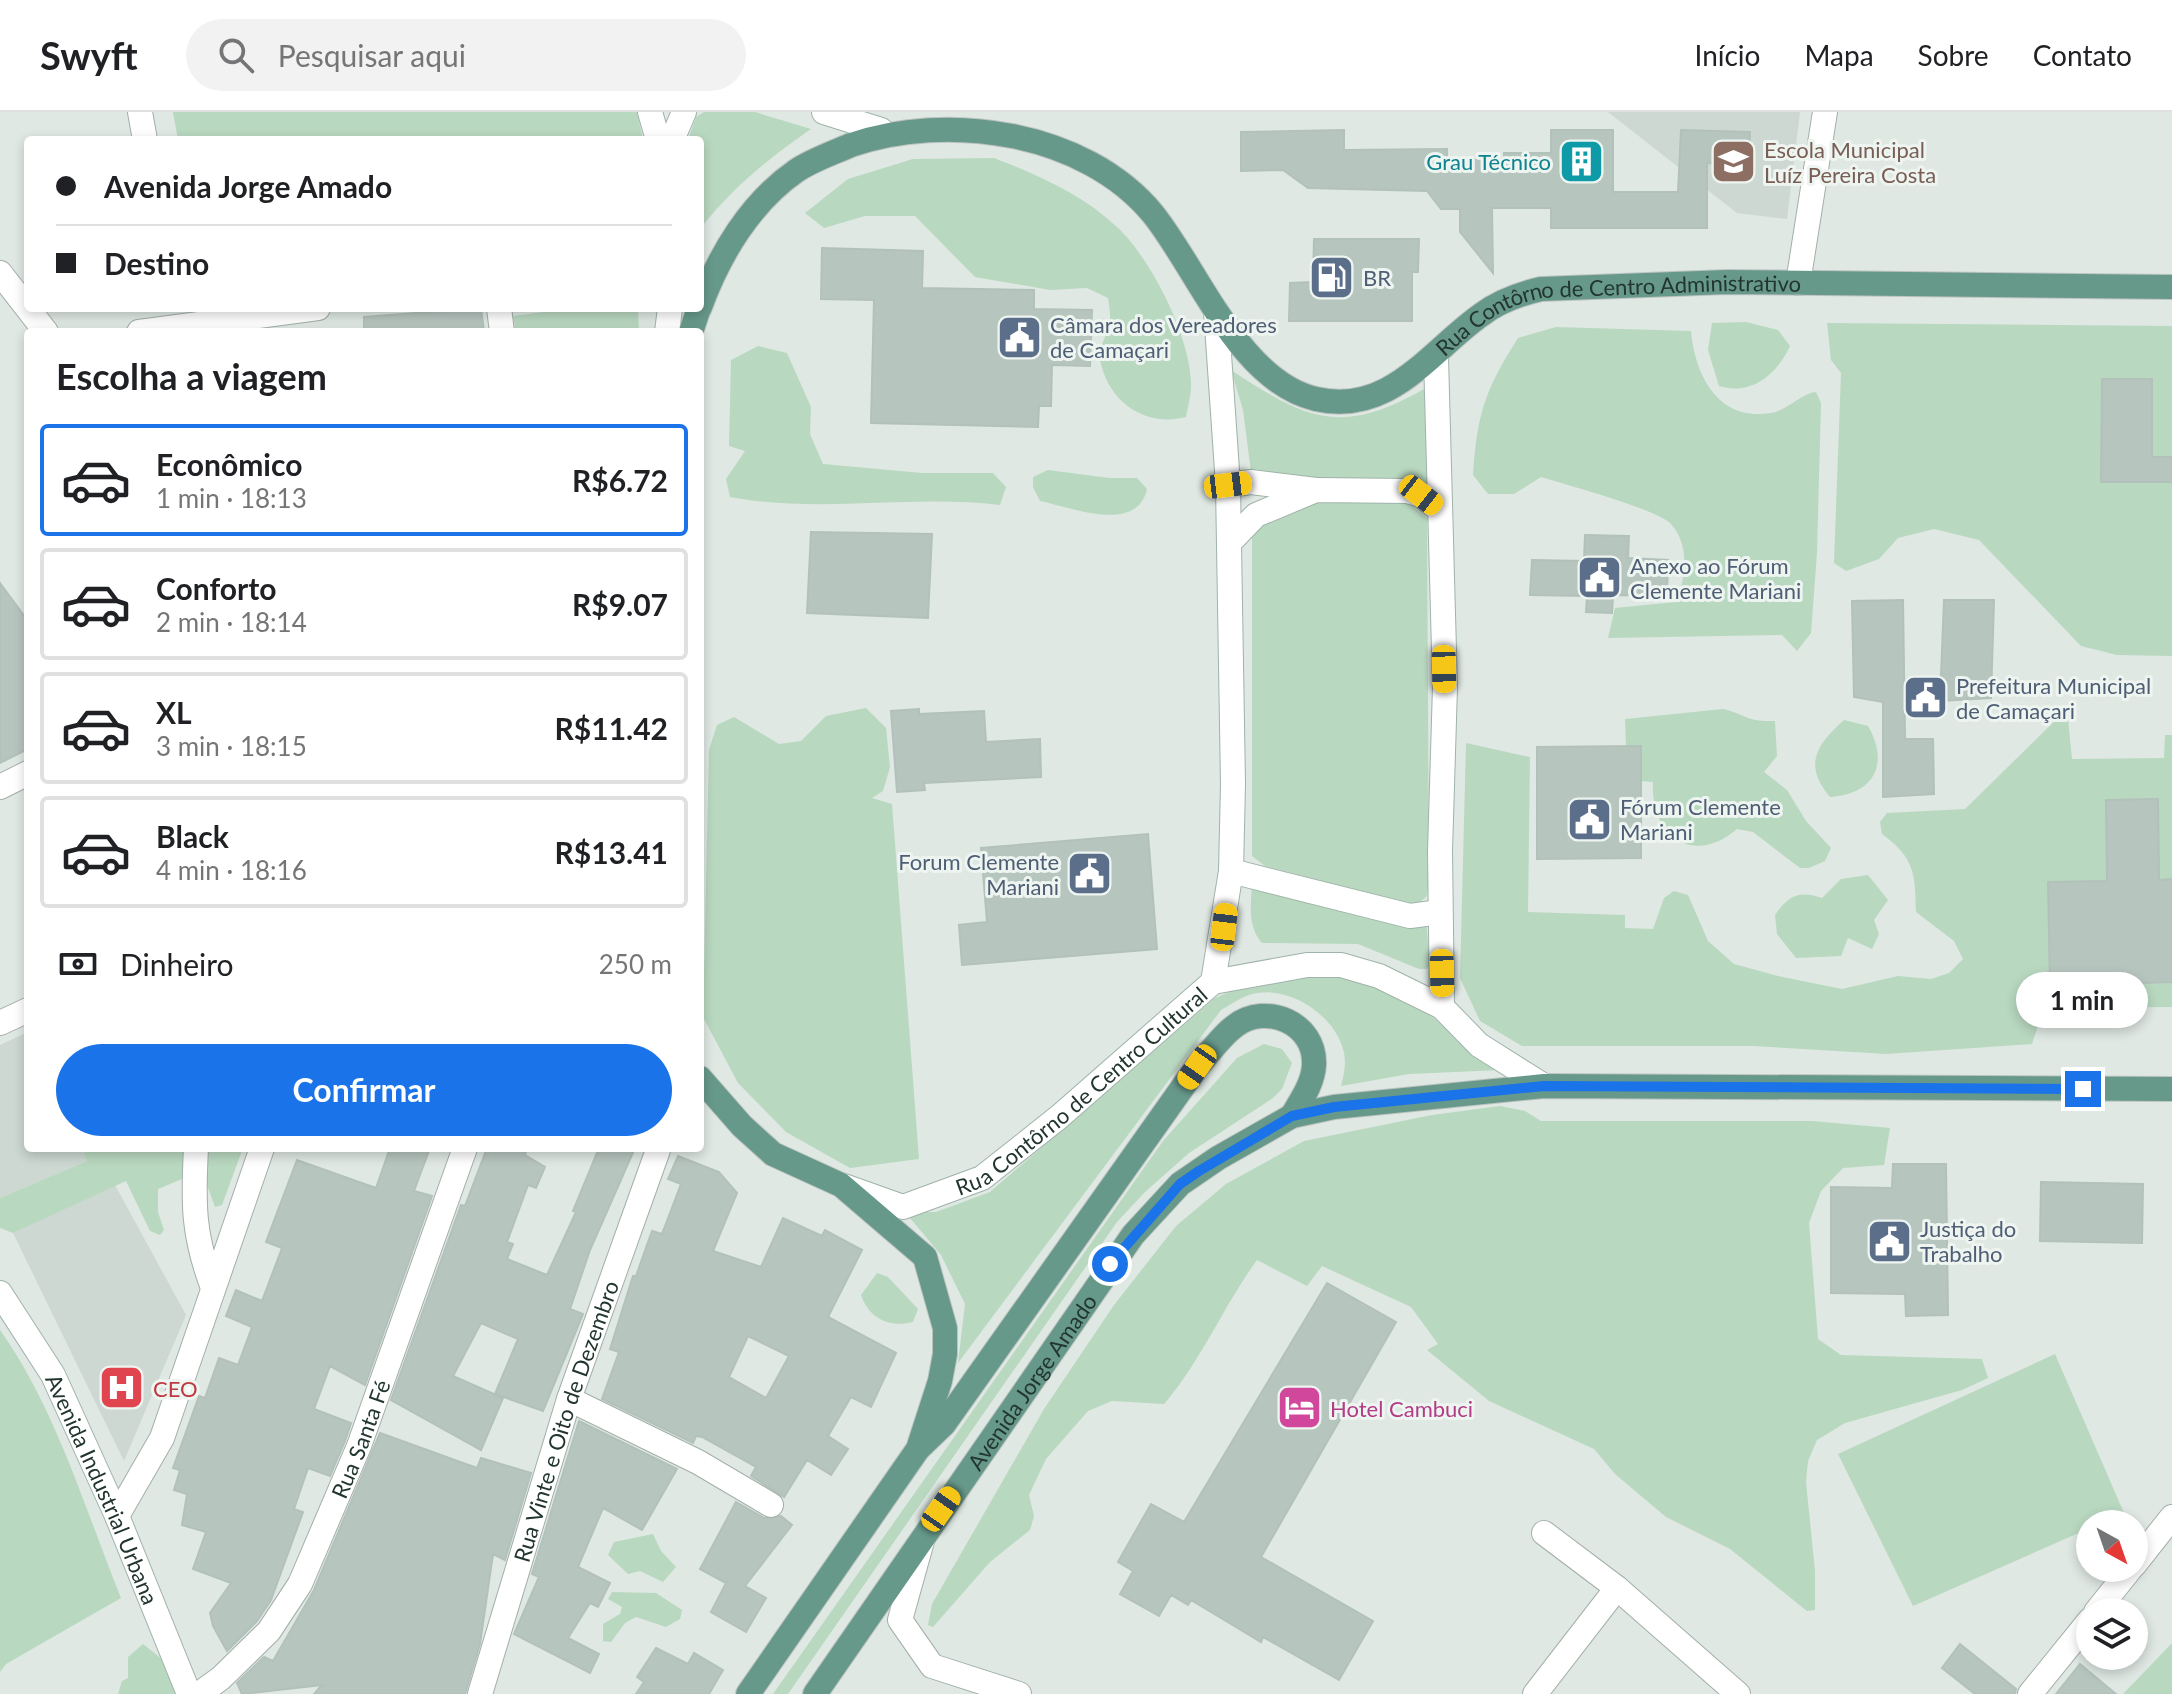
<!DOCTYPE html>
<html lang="pt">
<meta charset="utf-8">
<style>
:root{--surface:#fff;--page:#f2f2f2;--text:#202124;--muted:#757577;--line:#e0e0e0;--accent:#1a73e8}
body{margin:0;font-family:Lato,sans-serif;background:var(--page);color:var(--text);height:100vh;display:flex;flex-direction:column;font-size:30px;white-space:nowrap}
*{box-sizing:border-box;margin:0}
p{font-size:26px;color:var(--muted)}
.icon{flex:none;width:44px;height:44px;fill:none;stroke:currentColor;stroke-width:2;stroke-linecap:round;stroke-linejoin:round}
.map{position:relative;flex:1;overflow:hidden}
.panel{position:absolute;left:24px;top:216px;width:680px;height:824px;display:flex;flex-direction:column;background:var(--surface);border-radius:8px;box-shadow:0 4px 12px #0003}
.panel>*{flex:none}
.banner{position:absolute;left:24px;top:24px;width:680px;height:176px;border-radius:8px;box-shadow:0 4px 12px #0003;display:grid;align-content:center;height:176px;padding:0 32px;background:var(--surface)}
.needle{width:52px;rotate:140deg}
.fabs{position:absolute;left:2076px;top:1398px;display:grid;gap:16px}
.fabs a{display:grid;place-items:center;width:72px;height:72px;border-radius:50%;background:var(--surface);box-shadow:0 4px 12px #0003;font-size:40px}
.end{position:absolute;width:36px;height:36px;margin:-18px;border:10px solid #1a73e8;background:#fff;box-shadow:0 0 0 4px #fff}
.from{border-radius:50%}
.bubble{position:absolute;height:56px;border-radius:28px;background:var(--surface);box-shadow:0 4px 12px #0003;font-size:26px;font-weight:700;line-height:56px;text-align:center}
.car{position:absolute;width:24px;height:48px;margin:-24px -12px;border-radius:10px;box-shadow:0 0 6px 2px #0007;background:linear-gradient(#f5c518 24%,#345 0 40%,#f5c518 0 76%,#345 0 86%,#f5c518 0)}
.banner b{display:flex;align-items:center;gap:28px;height:76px;font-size:30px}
.banner b+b{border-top:2px solid var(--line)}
.banner i{width:20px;height:20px;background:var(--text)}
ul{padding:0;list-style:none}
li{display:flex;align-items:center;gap:24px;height:112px;margin:0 16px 12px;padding:0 16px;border:4px solid var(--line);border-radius:8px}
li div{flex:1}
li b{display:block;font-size:30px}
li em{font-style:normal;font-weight:700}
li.current{border-color:var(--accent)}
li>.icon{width:72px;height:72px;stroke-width:1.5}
h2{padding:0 32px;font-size:36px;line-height:96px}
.pay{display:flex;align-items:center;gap:20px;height:88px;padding:0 32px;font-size:30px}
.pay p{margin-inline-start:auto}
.primary-button{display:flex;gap:16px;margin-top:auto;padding:16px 32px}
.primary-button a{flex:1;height:92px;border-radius:48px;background:var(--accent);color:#fff;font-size:32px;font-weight:700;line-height:92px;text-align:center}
header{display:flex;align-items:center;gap:48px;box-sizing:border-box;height:112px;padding:0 40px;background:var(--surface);border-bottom:2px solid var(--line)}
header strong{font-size:38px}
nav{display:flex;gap:44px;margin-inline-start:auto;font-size:28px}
.search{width:560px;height:72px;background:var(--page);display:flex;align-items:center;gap:20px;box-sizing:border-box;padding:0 28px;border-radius:44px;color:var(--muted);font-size:30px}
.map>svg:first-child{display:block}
</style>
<header>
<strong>Swyft</strong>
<div class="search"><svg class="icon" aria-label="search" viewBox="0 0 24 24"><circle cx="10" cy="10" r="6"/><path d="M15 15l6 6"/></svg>Pesquisar aqui</div>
<nav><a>Início</a><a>Mapa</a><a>Sobre</a><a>Contato</a></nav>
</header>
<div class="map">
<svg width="2172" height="1582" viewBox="0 0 2172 1582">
<rect width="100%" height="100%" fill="#dfe8e3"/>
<path fill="#cdd8d2" d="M1608 0H1800L1787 107 1737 101Z
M28 920V1036H81L87 1049 0 1086V933Z
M115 1073 186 1203 124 1349 13 1121Z"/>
<path fill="#b9d8c0" d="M173 0H637L643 28H178Z
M704 0H755L811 17C769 46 732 76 700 117V28H688L696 5Z
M994 46C1038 63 1082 82 1117 115 1151 146 1192 228 1191 274 1191 284 1188 295 1186 305 1145 316 1107 289 1100 247 1098 235 1108 222 1110 211 1111 203 1109 194 1108 186L1087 176 1050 178 975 165 915 104H865L824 116 805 101 848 67 913 47Z
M575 196H638L639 220H516L513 204Z
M1746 210 1778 218 1790 234C1777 262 1752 284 1719 274L1708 238 1712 211Z
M1827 211 2172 214V544L2117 543 2081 534 1979 428 1934 417 1898 426 1879 447 1846 459 1834 451 1841 261 1831 248Z
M1556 215 1691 219C1695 263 1718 310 1771 301 1788 298 1802 281 1816 280L1821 291 1817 441 1811 521 1797 539 1782 523 1608 526 1615 496 1676 490C1686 466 1690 433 1671 412 1659 398 1564 372 1541 365L1514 382H1488L1473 363C1477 302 1485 278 1518 226Z
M758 234 787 241 811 295 810 322 823 352 922 361H993L1006 375 1000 393C911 382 819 402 730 385L726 367 745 339 729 334 731 248Z
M1231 258C1311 311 1344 324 1431 273L1430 375 1414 367 1257 365 1251 360 1243 298Z
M1048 358 1109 366H1137L1147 377C1137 422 1073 396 1040 389L1033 375V365Z
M1335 386 1403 387 1427 406 1429 768 1427 784 1419 791H1405L1265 754 1252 744V416L1308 391Z
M866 596 886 616 890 655 883 679 872 686 892 692 919 1047 850 1056 786 1020 738 971 703 905 709 638 717 613 734 605 779 632 801 629 826 604Z
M1723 597C1748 603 1746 610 1775 609L1777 644 1764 660 1787 678 1806 709 1831 736 1825 749 1809 756H1800L1753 720 1737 717C1693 755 1650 724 1653 670L1641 669 1626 634 1625 607Z
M2067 597 2072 647 2164 646 2165 623H2172V895L2044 896 2032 932 1886 942 1753 934H1522L1480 909 1460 866 1466 631 1530 645 1528 800 1625 803V816L1653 817 1664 786 1674 779 1688 783 1708 829 1734 852 1778 864 1842 877 1898 864 1931 867 1949 861 1963 847 1954 829 1916 800C1915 762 1915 746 1882 722L1880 710 1887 701 1965 697Z
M1844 608 1868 614C1890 652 1874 682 1830 685 1803 653 1816 633 1844 608Z
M1868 763 1888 788 1874 808 1879 822 1872 837 1848 826 1841 844 1796 846 1777 822 1775 803C1788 784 1799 778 1822 786L1841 767Z
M1252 771 1426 808 1430 852 1427 857H1419L1358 832 1262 831C1247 814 1251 792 1252 771Z
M1293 863C1320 864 1353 864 1379 874 1424 893 1463 929 1502 958L1409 962 1341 974C1344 962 1347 950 1343 937 1333 901 1286 871 1249 883 1240 886 1230 893 1221 898L958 1251 965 1192 941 1143 905 1100H936L990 1080 1215 886 1243 874Z
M1264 932 1282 937 1292 951 1282 977 1273 986 1189 1041 1145 1080 1117 1110 788 1582H773L1163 1029 1237 946Z
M1500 994 1525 999 1541 1009H1812L1890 1016 1884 1053 1843 1056 1821 1079 1809 1111 1818 1227 1841 1243 1982 1247 1988 1266 1962 1278 1845 1311 1817 1328 1808 1349 1806 1370 1815 1459V1498L1807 1499 1730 1437 1666 1405 1615 1362 1594 1337 1489 1289 1427 1238 1438 1232 1411 1195 1322 1154 1307 1174 1257 1148C1224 1193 1200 1251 1164 1292L1112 1289 1088 1299 1046 1347 1029 1383 1034 1404 1030 1418 990 1450 933 1515 928 1513 932 1492 1044 1297 1114 1193 1176 1114 1226 1072 1304 1029 1432 1003Z
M94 1036H243L222 1093 215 1095 204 1065 182 1067 158 1077V1100L164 1118 160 1123 150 1119 126 1069 13 1121 0 1116V1086L87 1049 83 1041Z
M877 1161 888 1165 918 1197 913 1210C890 1216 869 1207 861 1183Z
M0 1218C56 1297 85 1397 121 1486L6 1552 0 1560Z
M2055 1242 2124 1401 2100 1412H2090V1416L1913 1494 1838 1342Z
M653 1422 661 1439 676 1455 663 1470 640 1459 628 1462 608 1443 614 1430Z
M612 1480 656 1481 682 1498 680 1507 666 1515 636 1505 625 1511 611 1530 603 1529V1512L620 1502 622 1495 608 1487Z
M2172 1531V1582H2123Z
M143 1532 163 1548 175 1582H118L122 1569 128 1566V1545Z"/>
<path fill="#b7c5bf" stroke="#b2c1ba" stroke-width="2" fill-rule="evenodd" d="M1344 18V38L1447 37V48L1504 47V41H1551V18H1613V80H1678L1681 18 1750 20 1749 53 1707 51V116H1551V96H1492L1493 161 1460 120V97H1441L1427 79 1308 76 1283 58 1241 59V20Z
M1314 127H1419L1418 160H1412V209H1289L1290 171 1313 170Z
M822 136 923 139 922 176 1034 178V197L1092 198 1090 254 1052 253 1051 294H1039L1038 315 871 311 874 188 821 187Z
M481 196 484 220H364V205Z
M2102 267H2152V345H2172V370H2101Z
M811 420 932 422 928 506 807 501Z
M1585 423 1629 424 1628 446 1668 448 1667 484 1613 483 1612 501 1586 500 1587 484 1530 483 1532 448 1584 449Z
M0 471 28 509V637L0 651Z
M1903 488 1905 627H1933L1934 682 1883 685V590L1854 585 1852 489Z
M1944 488H1994L1991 586 1940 589Z
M919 597V602L984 599 986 630 1040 627 1041 665 924 671 925 678 897 680 891 599Z
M1641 634V746L1537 747V635Z
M2158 687 2159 768 2172 767V870L2050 874 2048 770 2107 769 2106 688Z
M1148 722 1157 837 962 853 959 813 987 810 981 736Z
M390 1036H430L414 1079 432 1084 365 1273 330 1254 314 1297 351 1311 345 1329 330 1364 308 1356 294 1397 303 1400 271 1488 257 1509 227 1539 213 1514 210 1501 231 1471 193 1457 206 1420 182 1413 187 1382 174 1378 180 1358 173 1356 199 1284 205 1286 219 1246 238 1253 252 1215 226 1204 236 1178 262 1189 282 1136 266 1130 297 1048 376 1076Z
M487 1036H527L525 1043 545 1055 536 1076 528 1073 507 1130 513 1132 507 1147 547 1163 576 1100 573 1099 599 1036H635L590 1138 570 1197 583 1202 543 1299 495 1282 518 1227 481 1211 453 1264 503 1286 481 1338 391 1288 461 1093 465 1094Z
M678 1044 719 1060 737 1081 713 1139 761 1155 783 1106 822 1124 825 1118 862 1138 828 1205 896 1241 871 1295 851 1285 828 1324 848 1337 831 1363 807 1348 784 1385 751 1364 756 1355 702 1325 696 1324 693 1331 602 1287 619 1240 610 1237 633 1164H636L652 1119 662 1122 681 1072 668 1067ZM748 1224 789 1244 766 1286 729 1265Z
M1893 1052H1946L1948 1203 1906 1204 1905 1182 1831 1181V1075L1892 1076Z
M2041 1070 2143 1072 2142 1131 2040 1129Z
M1327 1171 1396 1210 1261 1445 1373 1509 1339 1568 1263 1525 1261 1530 1191 1488 1188 1493 1171 1483 1159 1504 1120 1482 1133 1459 1118 1450 1151 1392 1184 1410Z
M579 1309 677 1357 642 1418 603 1396 578 1455 610 1471 598 1495 590 1491 568 1526 599 1542 590 1561 514 1522 539 1465 532 1462Z
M380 1321 477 1356 481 1346 531 1361 505 1448 493 1442 480 1532 465 1582H314L322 1573 242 1582 237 1571 264 1545 273 1549 314 1478Z
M736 1390 764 1406 781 1404 792 1413 745 1474 766 1486 746 1520 711 1500 726 1471 700 1457Z
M1960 1532 2016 1577 2015 1582H1975L1942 1556Z
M656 1536 688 1552 694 1541 723 1558 709 1582H636L644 1570 637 1565Z
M2080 1552 2116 1582H2056Z"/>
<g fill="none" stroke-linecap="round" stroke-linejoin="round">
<defs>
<g id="street">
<path d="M140 0 145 28"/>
<path d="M0 161 46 220"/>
<path d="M1798 171 1825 0"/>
<path d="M499 196 502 220"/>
<path d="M139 220 318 196"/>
<path d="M0 675 28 661"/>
<path d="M0 911 28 898"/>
<path d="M196 1036C193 1092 193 1123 213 1176"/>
<path d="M569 1287 698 1350 771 1393"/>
<path d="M117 1404 162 1326 262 1036"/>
<path d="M1544 1421 1617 1476 1738 1582"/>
<path d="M922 1429 900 1508 932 1554 1019 1582"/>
<path d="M2134 1453 2172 1405"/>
<path d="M2096 1500 2131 1456"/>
<path id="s1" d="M199 1582 221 1566 269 1519 300 1472 359 1334 465 1036"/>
<path id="s2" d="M480 1582 569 1287 658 1038"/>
<path d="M1535 1582 1617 1476"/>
<path d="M2030 1582 2090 1508"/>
</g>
<g id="secondary">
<path d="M650 0 658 28"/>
<path d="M824 0 881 18"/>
<path d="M672 28 684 0"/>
<path d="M667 220 670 196"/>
<path d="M1436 245 1445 575 1440 739 1442 895"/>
<path d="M1228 373 1251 370 1316 378"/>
<path d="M1230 430 1256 403 1316 378 1407 379 1421 383 1440 398"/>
<path d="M1231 759 1410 804 1440 800"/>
<path d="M1213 870 1307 853H1341L1379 864 1442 895 1479 933 1544 974"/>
<path id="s3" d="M844 1074 903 1095 982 1066 1059 1005 1213 870 1231 759 1233 672 1228 373 1216 199"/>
<path id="s4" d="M0 1181 53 1263 117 1404 189 1582"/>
</g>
<g id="primary">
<path id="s5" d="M700 195C719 143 750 91 796 59 812 48 833 41 851 33 946 0 1085 19 1153 102 1198 158 1240 270 1316 287 1390 304 1430 239 1481 203 1499 189 1519 182 1541 177L1727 170 2172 175"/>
<path d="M691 220 699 196"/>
<path d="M700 966 742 1014 773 1042 841 1073 925 1145 945 1216V1242L940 1269 918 1337 748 1582"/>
<path d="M920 1335 944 1312 1197 955C1209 942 1221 924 1235 914 1266 890 1316 911 1314 953 1313 972 1301 988 1292 1004"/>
<path id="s6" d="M815 1582 1133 1123 1180 1072 1218 1046 1292 1004 1334 995 1544 974 2172 977"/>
</g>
</defs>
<use href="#street" stroke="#a3afa9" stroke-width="26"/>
<use href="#secondary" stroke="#9fb3aa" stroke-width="26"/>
<use href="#primary" stroke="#bdc3c1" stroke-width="26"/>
<use href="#street" stroke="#fff" stroke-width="24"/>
<use href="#secondary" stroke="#fff" stroke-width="24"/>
<use href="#primary" stroke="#67998a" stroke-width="24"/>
</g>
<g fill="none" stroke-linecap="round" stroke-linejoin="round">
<path stroke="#1a73e8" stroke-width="10" d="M1110 1152 1180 1072 1199 1059 1292 1004 1334 995 1544 974 2083 977"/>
</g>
<defs>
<symbol id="building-square" viewBox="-11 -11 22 22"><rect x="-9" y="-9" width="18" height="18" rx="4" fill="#0f9aa8" stroke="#eef5f1"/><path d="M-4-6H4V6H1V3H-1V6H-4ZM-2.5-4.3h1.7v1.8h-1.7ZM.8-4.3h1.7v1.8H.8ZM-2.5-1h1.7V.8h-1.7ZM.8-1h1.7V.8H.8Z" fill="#fff"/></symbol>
<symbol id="school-square" viewBox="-11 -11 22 22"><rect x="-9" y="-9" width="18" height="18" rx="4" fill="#8d6e63" stroke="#eef5f1"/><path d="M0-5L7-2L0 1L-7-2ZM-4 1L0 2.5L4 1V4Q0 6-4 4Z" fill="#fff"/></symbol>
<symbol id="fuel-square" viewBox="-11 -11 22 22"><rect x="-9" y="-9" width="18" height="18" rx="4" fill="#5c6f8a" stroke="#eef5f1"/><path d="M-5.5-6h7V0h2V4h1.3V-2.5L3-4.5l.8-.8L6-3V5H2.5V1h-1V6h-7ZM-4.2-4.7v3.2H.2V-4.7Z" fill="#fff"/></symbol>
<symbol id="civic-square" viewBox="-11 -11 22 22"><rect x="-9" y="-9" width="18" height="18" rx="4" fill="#5c6f8a" stroke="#eef5f1"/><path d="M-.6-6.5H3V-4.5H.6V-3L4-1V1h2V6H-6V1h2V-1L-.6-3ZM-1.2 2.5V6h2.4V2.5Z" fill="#fff"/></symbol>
<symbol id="hospital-square" viewBox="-11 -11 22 22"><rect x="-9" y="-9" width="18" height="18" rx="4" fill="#e0444e" stroke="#eef5f1"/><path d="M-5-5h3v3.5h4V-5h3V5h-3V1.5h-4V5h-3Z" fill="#fff"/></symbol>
<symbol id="hotel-square" viewBox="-11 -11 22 22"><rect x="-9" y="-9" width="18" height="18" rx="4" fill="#d1479c" stroke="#eef5f1"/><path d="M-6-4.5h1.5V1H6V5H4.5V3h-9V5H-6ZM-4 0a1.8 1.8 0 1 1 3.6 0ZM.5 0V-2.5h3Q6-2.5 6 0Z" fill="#fff"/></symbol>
</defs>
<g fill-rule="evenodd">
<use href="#building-square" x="1556" y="24" width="51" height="51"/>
<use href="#school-square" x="1708" y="24" width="51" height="51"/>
<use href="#fuel-square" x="1306" y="140" width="51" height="51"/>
<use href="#civic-square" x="994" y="200" width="51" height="51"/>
<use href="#civic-square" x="1574" y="440" width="51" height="51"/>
<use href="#civic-square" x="1900" y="560" width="51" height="51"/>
<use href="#civic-square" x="1564" y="682" width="51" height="51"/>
<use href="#civic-square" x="1064" y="736" width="51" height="51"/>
<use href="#civic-square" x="1864" y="1104" width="51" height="51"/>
<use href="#hospital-square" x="96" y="1250" width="51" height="51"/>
<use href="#hotel-square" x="1274" y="1270" width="51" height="51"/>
</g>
<g text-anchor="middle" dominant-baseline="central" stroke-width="6" stroke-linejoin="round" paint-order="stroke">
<g font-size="22" fill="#785e54" stroke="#eef5f1" text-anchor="start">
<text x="1764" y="37">Escola Municipal<tspan x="1764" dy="25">Luíz Pereira Costa</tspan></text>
</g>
<g font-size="22" fill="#0d838f" stroke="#eef5f1" text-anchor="end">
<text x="1551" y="49">Grau Técnico</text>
</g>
<g font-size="22" fill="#4e5e75" stroke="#eef5f1" text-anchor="start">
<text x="1363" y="165">BR</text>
<text x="1050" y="212">Câmara dos Vereadores<tspan x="1050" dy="25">de Camaçari</tspan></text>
<text x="1630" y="453">Anexo ao Fórum<tspan x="1630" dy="25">Clemente Mariani</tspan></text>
<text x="1956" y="573">Prefeitura Municipal<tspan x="1956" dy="25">de Camaçari</tspan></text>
<text x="1620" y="694">Fórum Clemente<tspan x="1620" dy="25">Mariani</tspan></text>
<text x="1059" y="749" text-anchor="end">Forum Clemente<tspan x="1059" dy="25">Mariani</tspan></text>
<text x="1920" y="1116">Justiça do<tspan x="1920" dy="25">Trabalho</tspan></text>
</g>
<g font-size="22" fill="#22362f" stroke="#eef5f1">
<text stroke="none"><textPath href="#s5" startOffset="1138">Rua Contôrno de Centro Administrativo</textPath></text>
<text stroke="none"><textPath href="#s3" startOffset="278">Rua Contôrno de Centro Cultural</textPath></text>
<text stroke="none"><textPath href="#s6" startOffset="380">Avenida Jorge Amado</textPath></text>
<text stroke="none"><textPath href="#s2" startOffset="286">Rua Vinte e Oito de Dezembro</textPath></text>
<text stroke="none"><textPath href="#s1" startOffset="308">Rua Santa Fé</textPath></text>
<text stroke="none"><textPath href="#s4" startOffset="222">Avenida Industrial Urbana</textPath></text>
</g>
<g font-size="22" fill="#be3a42" stroke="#eef5f1" text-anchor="start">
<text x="153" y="1276">CEO</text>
</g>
<g font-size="22" fill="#b23c85" stroke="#eef5f1" text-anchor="start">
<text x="1330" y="1296">Hotel Cambuci</text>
</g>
</g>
</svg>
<div class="fabs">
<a><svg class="needle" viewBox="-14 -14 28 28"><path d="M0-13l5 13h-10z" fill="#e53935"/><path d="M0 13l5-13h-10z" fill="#757577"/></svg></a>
<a><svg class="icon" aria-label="layers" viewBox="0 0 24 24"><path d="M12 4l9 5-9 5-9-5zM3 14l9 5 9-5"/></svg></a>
</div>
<i class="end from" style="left:1110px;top:1152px"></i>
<i class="end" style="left:2083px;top:977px"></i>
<div class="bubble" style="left:2016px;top:860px;width:132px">1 min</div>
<i class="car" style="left:1228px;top:373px;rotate:83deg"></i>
<i class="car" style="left:1421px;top:383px;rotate:128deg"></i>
<i class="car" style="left:1444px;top:557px;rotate:179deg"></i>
<i class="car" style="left:1224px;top:815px;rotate:7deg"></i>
<i class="car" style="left:1442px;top:861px;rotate:179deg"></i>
<i class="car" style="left:1197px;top:955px;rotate:215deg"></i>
<i class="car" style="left:941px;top:1397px;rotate:35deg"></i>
<div class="banner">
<b><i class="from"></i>Avenida Jorge Amado</b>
<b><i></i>Destino</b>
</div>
<section class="panel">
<h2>Escolha a viagem</h2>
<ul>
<li class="current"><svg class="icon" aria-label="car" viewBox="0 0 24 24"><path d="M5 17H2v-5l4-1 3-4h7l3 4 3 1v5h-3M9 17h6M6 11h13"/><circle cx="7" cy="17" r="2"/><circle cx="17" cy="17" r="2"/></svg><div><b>Econômico</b><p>1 min · 18:13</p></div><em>R$6.72</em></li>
<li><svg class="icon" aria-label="car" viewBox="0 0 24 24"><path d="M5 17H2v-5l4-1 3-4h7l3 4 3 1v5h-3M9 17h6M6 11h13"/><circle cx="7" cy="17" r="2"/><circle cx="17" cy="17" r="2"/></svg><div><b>Conforto</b><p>2 min · 18:14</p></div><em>R$9.07</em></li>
<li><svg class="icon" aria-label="car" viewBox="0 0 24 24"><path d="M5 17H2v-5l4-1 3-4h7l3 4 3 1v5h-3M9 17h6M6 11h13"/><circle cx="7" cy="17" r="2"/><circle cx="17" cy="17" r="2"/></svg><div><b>XL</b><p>3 min · 18:15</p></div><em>R$11.42</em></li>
<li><svg class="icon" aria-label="car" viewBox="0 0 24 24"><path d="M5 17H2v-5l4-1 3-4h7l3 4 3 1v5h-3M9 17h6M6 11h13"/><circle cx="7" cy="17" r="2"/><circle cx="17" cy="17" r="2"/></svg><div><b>Black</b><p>4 min · 18:16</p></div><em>R$13.41</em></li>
</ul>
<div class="pay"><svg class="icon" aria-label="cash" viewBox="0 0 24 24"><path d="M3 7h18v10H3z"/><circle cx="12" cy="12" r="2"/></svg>Dinheiro<p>250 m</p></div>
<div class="primary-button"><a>Confirmar</a></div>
</section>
</div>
